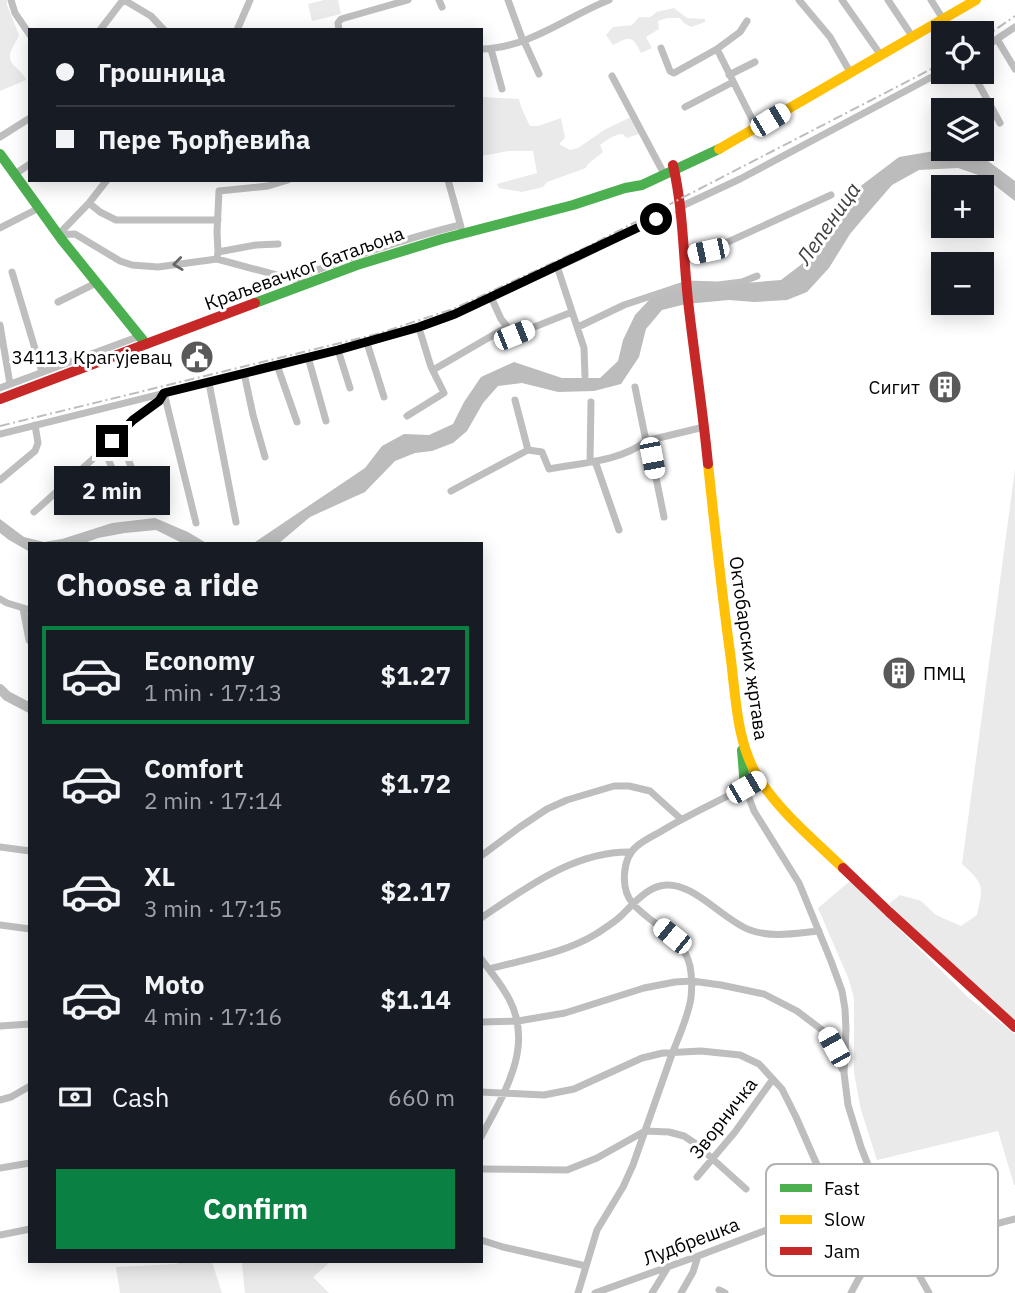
<!DOCTYPE html>
<meta charset="utf-8">
<style>
:root{--surface:#171b24;--page:#242831;--text:#f1f3f6;--muted:#9ea1a6;--line:#363941;--accent:#0b8043}
body{margin:0;font-family:"IBM Plex Sans",sans-serif;background:var(--page);color:var(--text);height:100vh;display:flex;flex-direction:column;font-size:26px;white-space:nowrap}
*{box-sizing:border-box;margin:0}
p{font-size:23px;color:var(--muted)}
.icon{flex:none;width:38px;height:38px;fill:none;stroke:currentColor;stroke-width:2;stroke-linecap:round;stroke-linejoin:round}
.map{position:relative;flex:1;overflow:hidden}
.drawer{position:absolute;left:28px;top:542px;width:455px;height:721px;display:flex;flex-direction:column;background:var(--surface);border-radius:0px;box-shadow:0 4px 18px #0003}
.drawer>*{flex:none}
.top-card{position:absolute;left:28px;top:28px;width:455px;height:154px;border-radius:0px;box-shadow:0 4px 18px #0003;display:grid;align-content:center;height:154px;padding:0 28px;background:var(--surface)}
.controls{position:absolute;left:931px;top:21px;display:grid;gap:14px}
.controls a{display:grid;place-items:center;width:63px;height:63px;border-radius:0px;background:var(--surface);box-shadow:0 4px 18px #0003;font-size:35px}
.end{position:absolute;width:32px;height:32px;margin:-16px;border:9px solid #000;background:#fff;box-shadow:0 0 0 4px #fff}
.from{border-radius:50%}
.bubble{position:absolute;height:49px;border-radius:0px;background:var(--surface);box-shadow:0 4px 18px #0003;font-size:23px;font-weight:700;line-height:49px;text-align:center}
.car{position:absolute;width:21px;height:42px;margin:-21px -10px;border-radius:9px;box-shadow:0 0 5px 2px #0007;background:linear-gradient(#fff 24%,#345 0 40%,#fff 0 76%,#345 0 86%,#fff 0)}
.top-card b{display:flex;align-items:center;gap:24px;height:66px;font-size:26px}
.top-card b+b{border-top:2px solid var(--line)}
.top-card i{width:18px;height:18px;background:var(--text)}
ul{padding:0;list-style:none}
li{display:flex;align-items:center;gap:21px;height:98px;margin:0 14px 10px;padding:0 14px;border:4px solid transparent;border-radius:0px}
li div{flex:1}
li b{display:block;font-size:26px}
li em{font-style:normal;font-weight:700}
li.selected{border-color:var(--accent)}
li>.icon{width:63px;height:63px;stroke-width:1.5}
h2{padding:0 28px;font-size:32px;line-height:84px}
.pay{display:flex;align-items:center;gap:18px;height:77px;padding:0 28px;font-size:26px}
.pay p{margin-inline-start:auto}
.primary-button{display:flex;gap:14px;margin-top:auto;padding:14px 28px}
.primary-button a{flex:1;height:80px;border-radius:0px;background:var(--accent);color:#fff;font-size:28px;font-weight:700;line-height:80px;text-align:center}
.map>svg:first-child{display:block}
</style>
<div class="map">
<svg width="1015" height="1293" viewBox="0 0 1015 1293">
<rect width="100%" height="100%" fill="#fff"/>
<path fill="#eaeaea" d="M0 0H7V5L19 35C17 41 10 50 10 56 9 66 23 70 26 80L0 91Z
M324 0H338L341 14 312 21 308 4Z
M674 8 687 18 705 19V22L691 27 684 23 680 18H667L658 21 659 29 646 37 652 48 641 53C632 35 630 36 613 45L606 35 613 27 632 25 639 17C647 18 652 18 656 12Z
M484 97 519 99C521 109 526 117 530 126H538L561 118 565 138 559 144 570 150 578 148 604 130 631 117 639 134 627 138 623 134C613 135 608 139 600 145L603 152 588 164 586 168 547 182 543 187 522 192 499 188 497 184 537 173 533 151H509L481 156V100Z
M1015 469V1020C971 983 930 944 889 904L900 895 921 901 936 915 961 926 977 915C983 886 985 885 962 864Z
M850 881 970 999 1015 1034V1185H1014L998 1131 877 1160 861 1110 854 1073V998L849 980 818 908Z
M177 1262H212L222 1293H120L116 1267 177 1264Z
M244 1262H330L313 1277 329 1293H245L242 1264Z"/>
<path fill="#bcbcbc" d="M946 149 984 158 1015 181V201L984 177 958 168 919 170 892 185 866 215 850 234 829 268 807 292 787 300 754 302 729 300 686 304 662 310 646 329 639 357 621 384 594 391 558 392 522 383 498 386 483 403 467 431 453 443 432 451 415 453 395 461 365 492 310 517 278 544H252L365 468 382 446 404 434 429 435 453 424 464 402 481 377 514 362 562 378H600L618 361 623 340 635 315 650 299 683 288 781 280 811 257 862 185 899 157Z
M155 518 188 532 208 544H184L156 530 125 533 98 538 82 544H30V552L9 540 0 533V519L24 537 44 542 62 539 112 523Z"/>
<g fill="none" stroke-linecap="round" stroke-linejoin="round">
<path stroke="#bcbcbc" stroke-width="10" d="M0 689 7 696 30 708"/>
<path stroke="#bebebe" stroke-width="7" d="M11 0 15 13 30 35
M124 0 151 16 164 30
M439 0 442 7
M508 0 523 41
M799 0 830 37 850 72
M842 0 880 54
M888 0 912 36
M931 0 943 19
M100 30 123 0
M237 30 250 0
M339 30 338 23 341 19 408 0
M997 39 1015 69
M524 41 539 74
M661 48 670 71 674 73 717 49 756 127
M481 49C530 48 566 17 609 0
M491 49 502 89
M717 49 740 32 747 21
M982 49 1015 27
M972 72 1000 123
M729 75 755 62
M612 76 662 170
M685 107 733 82
M0 137 30 118
M15 174 30 164
M448 180 461 227
M89 203 100 212 116 220H218
M680 207 740 179 943 71
M0 228 39 208
M59 234 89 203 107 180
M58 235 75 234 120 261 132 265 158 267 217 259 306 283
M218 252 256 245 278 244
M685 256 708 251 831 195
M217 259 218 252 217 232 219 191 268 186 288 180
M557 266 584 348 585 376
M12 272 42 372
M293 279C348 258 403 239 460 225
M491 297 501 319 514 335 572 312
M58 302 96 283
M0 325 10 384
M578 327 624 305 687 284 718 285 742 282 757 276
M367 343 384 397
M338 350 350 388
M308 357 326 421
M277 365 297 422
M433 370 507 327
M244 373 253 415 265 457
M209 383 236 522
M635 387 646 441 652 458 664 517
M0 388 140 336
M164 393 196 523
M515 400 528 450
M407 416 444 393 431 367 419 328
M118 433 145 503
M0 434 338 350 419 328 455 314 579 257 656 219 681 213
M104 449 122 492
M590 461 591 402
M595 461 619 530
M0 480 35 451 38 443 35 425
M451 491 528 450 542 452 549 469C580 463 622 461 646 441L704 427
M34 512 104 449 133 420 159 401 164 393
M0 599 7 603 30 610
M23 608 29 640
M745 787 754 811 799 883 831 961 842 991 845 1009 846 1030 844 1073 848 1105 861 1147 877 1188 904 1248 929 1293
M0 847 30 851
M481 856 520 827 547 809 567 800 614 786H629L650 791 681 819
M481 918C526 888 574 851 631 852
M0 925 30 929
M481 959C491 972 502 985 509 999 535 1047 503 1095 481 1137
M489 969C525 959 563 954 596 934 605 928 615 922 622 915 632 905 646 889 660 886 691 878 722 920 750 930 771 938 797 933 819 931
M481 1022 518 1021 565 1013 644 988 675 982 692 981 721 985 764 994 797 1011 826 1033 834 1047 842 1069
M0 1026 30 1024
M481 1092 544 1095 574 1089 642 1058 663 1053 701 1051 740 1055 759 1064 782 1089 796 1117 821 1174 837 1203
M0 1100 11 1097 30 1086
M0 1168 30 1163
M481 1169 567 1170 597 1158 645 1131 669 1132 684 1136 696 1144 746 1189
M697 1177 735 1132 773 1079
M884 1200 992 1171
M0 1235 30 1229
M481 1240 503 1247 586 1266
M904 1248 1015 1219
M719 1290 725 1293
M578 1293 597 1230 623 1187 633 1165C646 1128 659 1091 672 1054 679 1036 688 1017 691 998 692 988 692 976 690 966 683 936 652 925 633 904 620 889 622 858 637 846 644 840 653 836 660 832 692 812 727 798 759 779
M595 1293 698 1256 877 1188
M652 1293 668 1267
M681 1293 693 1272 698 1256
M851 1293C863 1269 876 1249 896 1231"/>
<path stroke="#4caf50" stroke-width="10" d="M0 154 62 240 146 344
M255 303 357 265 442 239 573 205 625 188 642 185 719 149
M742 750 745 787"/>
<path stroke="#ffc107" stroke-width="10" d="M719 149 976 0
M708 464C715 530 722 595 731 660 736 700 737 744 759 779 781 813 814 840 843 868"/>
<path stroke="#c62828" stroke-width="10" d="M673 165C684 212 683 261 689 309 695 361 703 412 708 464
M0 399 255 303
M843 868 889 912 1015 1027"/>
<path stroke="#bdbdbd" stroke-width="2" stroke-dasharray="10 3.5 2 3.5" stroke-linecap="butt" d="M982 39 1015 16
M0 426 377 334 453 309 589 246 943 63"/>
</g>
<defs><path id="oneway-chevron" d="M-2-3.5L2.5 0L-2 3.5" fill="none" stroke-width="1.6" stroke-linecap="round" stroke-linejoin="round" transform="scale(1.75)"/></defs>
<use stroke="#686868" href="#oneway-chevron" transform="translate(178 264) rotate(173)"/>
<g fill="none" stroke-linecap="round" stroke-linejoin="round">
<path stroke="#000" stroke-width="9" d="M112 441 133 420 159 401 164 393 338 350 419 327 455 314 656 219"/>
</g>
<defs>
<symbol id="civic-disc" viewBox="-11 -11 22 22"><circle r="9.5" fill="#595959" stroke="#fff"/><path d="M-.6-6.5H3V-4.5H.6V-3L4-1V1h2V6H-6V1h2V-1L-.6-3ZM-1.2 2.5V6h2.4V2.5Z" fill="#fff"/></symbol>
<symbol id="building-disc" viewBox="-11 -11 22 22"><circle r="9.5" fill="#595959" stroke="#fff"/><path d="M-4-6H4V6H1V3H-1V6H-4ZM-2.5-4.3h1.7v1.8h-1.7ZM.8-4.3h1.7v1.8H.8ZM-2.5-1h1.7V.8h-1.7ZM.8-1h1.7V.8H.8Z" fill="#fff"/></symbol>
</defs>
<g fill-rule="evenodd">
<use href="#civic-disc" x="178" y="338" width="38" height="38"/>
<use href="#building-disc" x="926" y="368" width="38" height="38"/>
<use href="#building-disc" x="880" y="654" width="38" height="38"/>
</g>
<g text-anchor="middle" dominant-baseline="central" stroke-width="6" stroke-linejoin="round" paint-order="stroke">
<g font-size="19" fill="#000" stroke="#fff">
<text transform="translate(304 268) rotate(-20)">Краљевачког батаљона</text>
<text transform="translate(749 648) rotate(82)">Октобарских жртава</text>
<text transform="translate(723 1118) rotate(-52)">Зворничка</text>
<text transform="translate(691 1241) rotate(-21)">Лудбрешка</text>
</g>
<g font-size="19" fill="#000" stroke="#fff" text-anchor="end">
<text x="172" y="357">34113 Крагујевац</text>
<text x="920" y="387">Сигит</text>
<text x="923" y="673" text-anchor="start">ПМЦ</text>
</g>
<g font-size="21" font-style="italic" fill="#414141" stroke="#fff">
<text transform="translate(828 223) rotate(-55)">Лепеница</text>
</g>
</g>
<rect x="766" y="1164" width="232" height="112" rx="10" fill="#fff" stroke="#b2b2b2" stroke-width="2"/>
<rect x="780" y="1184" width="32" height="8" fill="#4caf50"/>
<rect x="780" y="1215" width="32" height="9" fill="#ffc107"/>
<rect x="780" y="1247" width="32" height="8" fill="#c62828"/>
<g font-size="19" fill="#000">
<text x="824" y="1195">Fast</text>
<text x="824" y="1226">Slow</text>
<text x="824" y="1258">Jam</text>
</g>
</svg>
<div class="controls">
<a><svg class="icon" aria-label="locate" viewBox="0 0 24 24"><circle cx="12" cy="12" r="6"/><path d="M12 2v4M12 18v4M2 12h4M18 12h4"/></svg></a>
<a><svg class="icon" aria-label="layers" viewBox="0 0 24 24"><path d="M12 4l9 5-9 5-9-5zM3 14l9 5 9-5"/></svg></a>
<a>+</a>
<a>−</a>
</div>
<i class="end from" style="left:656px;top:219px"></i>
<i class="end" style="left:112px;top:441px"></i>
<div class="bubble" style="left:54px;top:466px;width:116px">2 min</div>
<i class="car" style="left:770px;top:120px;rotate:59deg"></i>
<i class="car" style="left:708px;top:251px;rotate:258deg"></i>
<i class="car" style="left:514px;top:335px;rotate:68deg"></i>
<i class="car" style="left:652px;top:458px;rotate:169deg"></i>
<i class="car" style="left:746px;top:787px;rotate:60deg"></i>
<i class="car" style="left:672px;top:936px;rotate:309deg"></i>
<i class="car" style="left:834px;top:1047px;rotate:331deg"></i>
<div class="top-card">
<b><i class="from"></i>Грошница</b>
<b><i></i>Пере Ђорђевића</b>
</div>
<section class="drawer">
<h2>Choose a ride</h2>
<ul>
<li class="selected"><svg class="icon" aria-label="car" viewBox="0 0 24 24"><path d="M5 17H2v-5l4-1 3-4h7l3 4 3 1v5h-3M9 17h6M6 11h13"/><circle cx="7" cy="17" r="2"/><circle cx="17" cy="17" r="2"/></svg><div><b>Economy</b><p>1 min · 17:13</p></div><em>$1.27</em></li>
<li><svg class="icon" aria-label="car" viewBox="0 0 24 24"><path d="M5 17H2v-5l4-1 3-4h7l3 4 3 1v5h-3M9 17h6M6 11h13"/><circle cx="7" cy="17" r="2"/><circle cx="17" cy="17" r="2"/></svg><div><b>Comfort</b><p>2 min · 17:14</p></div><em>$1.72</em></li>
<li><svg class="icon" aria-label="car" viewBox="0 0 24 24"><path d="M5 17H2v-5l4-1 3-4h7l3 4 3 1v5h-3M9 17h6M6 11h13"/><circle cx="7" cy="17" r="2"/><circle cx="17" cy="17" r="2"/></svg><div><b>XL</b><p>3 min · 17:15</p></div><em>$2.17</em></li>
<li><svg class="icon" aria-label="car" viewBox="0 0 24 24"><path d="M5 17H2v-5l4-1 3-4h7l3 4 3 1v5h-3M9 17h6M6 11h13"/><circle cx="7" cy="17" r="2"/><circle cx="17" cy="17" r="2"/></svg><div><b>Moto</b><p>4 min · 17:16</p></div><em>$1.14</em></li>
</ul>
<div class="pay"><svg class="icon" aria-label="cash" viewBox="0 0 24 24"><path d="M3 7h18v10H3z"/><circle cx="12" cy="12" r="2"/></svg>Cash<p>660 m</p></div>
<div class="primary-button"><a>Confirm</a></div>
</section>
</div>
